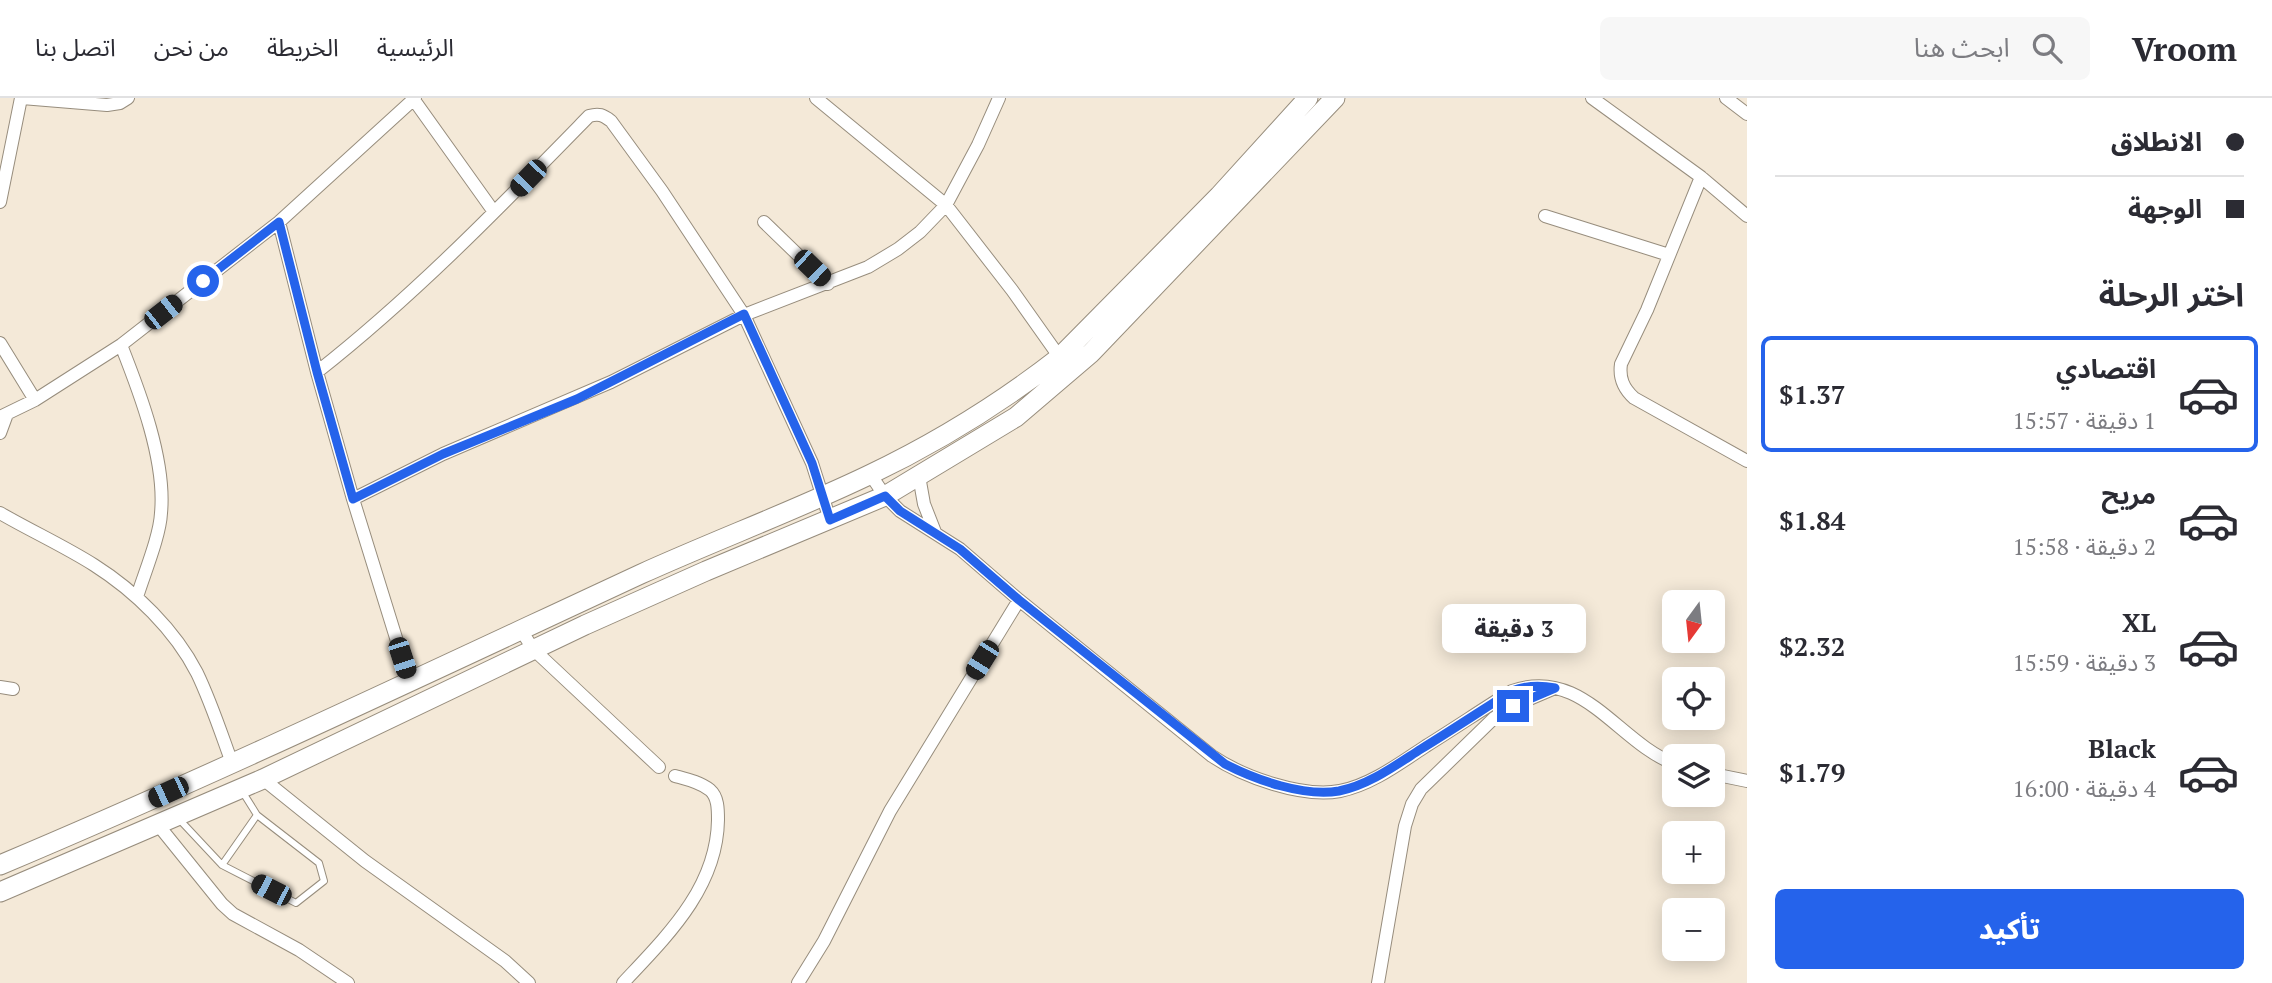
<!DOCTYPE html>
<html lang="ar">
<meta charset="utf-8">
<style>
:root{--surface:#fff;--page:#f7f7f7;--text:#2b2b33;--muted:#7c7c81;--line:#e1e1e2;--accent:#2563eb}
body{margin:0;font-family:"PT Serif","Noto Sans Arabic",serif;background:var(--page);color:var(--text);direction:rtl;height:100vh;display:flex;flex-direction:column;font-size:26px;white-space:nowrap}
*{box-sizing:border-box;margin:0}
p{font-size:23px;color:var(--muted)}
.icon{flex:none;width:38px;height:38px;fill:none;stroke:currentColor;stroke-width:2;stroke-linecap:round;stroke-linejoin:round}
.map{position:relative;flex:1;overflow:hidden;direction:ltr}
.drawer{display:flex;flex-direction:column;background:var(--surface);width:525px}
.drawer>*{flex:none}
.guide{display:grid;align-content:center;height:154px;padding:0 28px;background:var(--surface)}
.needle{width:46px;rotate:195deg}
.tools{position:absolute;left:1662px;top:492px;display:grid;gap:14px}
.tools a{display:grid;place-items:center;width:63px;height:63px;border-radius:10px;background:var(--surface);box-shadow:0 4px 18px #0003;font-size:35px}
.end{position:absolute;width:32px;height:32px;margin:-16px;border:9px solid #2563eb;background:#fff;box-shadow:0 0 0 4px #fff}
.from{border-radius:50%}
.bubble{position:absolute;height:49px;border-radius:10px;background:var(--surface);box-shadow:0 4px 18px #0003;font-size:23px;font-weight:800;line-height:49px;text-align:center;direction:rtl}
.car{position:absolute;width:21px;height:42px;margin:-21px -10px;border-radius:9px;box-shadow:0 0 5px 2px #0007;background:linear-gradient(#222 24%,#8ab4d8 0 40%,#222 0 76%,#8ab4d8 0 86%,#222 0)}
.guide b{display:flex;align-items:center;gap:24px;height:66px;font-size:26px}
.guide b+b{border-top:2px solid var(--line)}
.guide i{width:18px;height:18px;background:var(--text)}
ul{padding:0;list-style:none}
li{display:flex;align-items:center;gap:21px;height:116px;margin:0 14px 10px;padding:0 14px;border:4px solid transparent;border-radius:10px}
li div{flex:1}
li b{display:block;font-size:26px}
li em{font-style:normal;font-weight:800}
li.active{border-color:var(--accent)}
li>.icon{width:63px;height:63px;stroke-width:1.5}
h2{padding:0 28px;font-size:32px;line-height:84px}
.cta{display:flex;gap:14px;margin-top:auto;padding:14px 28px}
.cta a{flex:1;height:80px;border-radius:10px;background:var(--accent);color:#fff;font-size:28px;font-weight:800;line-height:80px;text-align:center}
header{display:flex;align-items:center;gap:42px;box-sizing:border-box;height:98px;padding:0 35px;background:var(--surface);border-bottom:2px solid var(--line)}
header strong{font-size:33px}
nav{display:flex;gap:38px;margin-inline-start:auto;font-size:24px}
.search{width:490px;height:63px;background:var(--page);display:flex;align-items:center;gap:18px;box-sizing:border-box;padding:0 24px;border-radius:10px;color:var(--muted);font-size:26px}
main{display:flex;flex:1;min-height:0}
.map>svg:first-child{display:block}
</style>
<header>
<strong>Vroom</strong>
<div class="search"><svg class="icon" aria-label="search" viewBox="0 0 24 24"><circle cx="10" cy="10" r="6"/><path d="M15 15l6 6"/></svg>ابحث هنا</div>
<nav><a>الرئيسية</a><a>الخريطة</a><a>من نحن</a><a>اتصل بنا</a></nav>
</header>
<main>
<section class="drawer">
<div class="guide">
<b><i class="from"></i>الانطلاق</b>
<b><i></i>الوجهة</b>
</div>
<h2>اختر الرحلة</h2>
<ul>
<li class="active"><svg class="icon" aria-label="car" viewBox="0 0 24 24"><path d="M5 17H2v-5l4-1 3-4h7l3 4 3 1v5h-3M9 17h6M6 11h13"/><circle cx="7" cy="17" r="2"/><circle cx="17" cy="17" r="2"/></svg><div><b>اقتصادي</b><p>1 دقيقة · 15:57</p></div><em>$1.37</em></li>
<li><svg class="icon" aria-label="car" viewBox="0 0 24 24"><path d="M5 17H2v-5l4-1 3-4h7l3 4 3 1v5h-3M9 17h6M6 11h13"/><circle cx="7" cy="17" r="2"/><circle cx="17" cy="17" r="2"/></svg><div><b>مريح</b><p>2 دقيقة · 15:58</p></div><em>$1.84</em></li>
<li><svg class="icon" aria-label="car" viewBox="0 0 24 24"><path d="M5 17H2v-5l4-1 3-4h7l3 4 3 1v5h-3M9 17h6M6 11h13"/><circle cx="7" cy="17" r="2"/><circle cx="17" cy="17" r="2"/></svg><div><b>XL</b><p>3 دقيقة · 15:59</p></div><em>$2.32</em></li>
<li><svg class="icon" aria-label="car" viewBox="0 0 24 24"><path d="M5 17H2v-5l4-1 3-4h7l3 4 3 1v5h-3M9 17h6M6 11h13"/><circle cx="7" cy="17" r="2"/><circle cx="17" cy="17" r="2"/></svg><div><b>Black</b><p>4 دقيقة · 16:00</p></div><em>$1.79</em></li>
</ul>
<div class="cta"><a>تأكيد</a></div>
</section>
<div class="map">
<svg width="1747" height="885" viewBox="0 0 1747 885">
<rect width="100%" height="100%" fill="#f4e9d8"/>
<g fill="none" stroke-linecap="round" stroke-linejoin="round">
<defs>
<path id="lane" d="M178 720 222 767 296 805 324 783 319 765 257 717 242 693
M222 767 257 717"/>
<path id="street" d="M22 0 107 7 120 5 128 0
M816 0 946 107 1012 192 1063 264
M1592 0 1701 79 1747 118
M1726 0 1747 16
M414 2 494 114
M1701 79 1647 212 1621 266C1619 280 1623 290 1634 300L1747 363
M0 104 21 0
M1545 118 1669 157
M279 124 317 274 353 401 410 585
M764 124 828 186
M0 245 35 302
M121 247C140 295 166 363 161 415 160 438 144 476 137 499
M317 274C415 197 502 107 589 18 599 15 603 17 611 23L662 93 744 217 812 365 830 422
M0 319 35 302 121 247 279 124 415 0
M0 335 7 316
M870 376 885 398 900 413 960 451 1019 502 1212 658C1243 679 1302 700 1340 693 1371 687 1400 665 1426 648 1455 630 1483 611 1512 593 1583 568 1618 645 1675 666
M919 378 924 406 935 434
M353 401 443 356 611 284 744 217 868 169 898 151 920 134 946 107 978 47 999 0
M0 415C31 433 64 448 94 467 135 493 175 532 197 575 211 604 221 635 232 665
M521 532 533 551 659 669
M0 589 13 591
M1713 676 1747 683
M263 681 365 763 505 863 529 885
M159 728 222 806 233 816 299 852 348 885
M623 885C667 838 717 790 718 722 718 711 718 699 710 692 700 684 686 681 675 678
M798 885 824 843 890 713 1019 502
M1378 885 1405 728 1412 706 1421 691 1494 620 1513 608 1555 590"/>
<path id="primary" d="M0 767C216 676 428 575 641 476 716 442 794 413 869 377 936 345 1001 305 1060 259L1219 98 1308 0
M0 794 263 681 585 527 706 473 885 398 1016 319 1091 255 1335 0"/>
</defs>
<use href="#lane" stroke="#978d7d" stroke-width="8"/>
<use href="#street" stroke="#978d7d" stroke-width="14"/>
<use href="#primary" stroke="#978d7d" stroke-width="21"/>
<use href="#lane" stroke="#fff" stroke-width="6"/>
<use href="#street" stroke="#fff" stroke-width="12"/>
<use href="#primary" stroke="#fff" stroke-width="19"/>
</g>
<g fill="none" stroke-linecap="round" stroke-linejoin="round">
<path stroke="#2563eb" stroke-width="9" d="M203 183 279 124 317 274 353 401 443 356 577 301 744 216 812 365 830 422 885 398 900 413 960 451 1019 502 1225 666C1256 682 1304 699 1339 693 1369 687 1396 667 1421 651 1452 632 1482 612 1512 593 1527 587 1540 587 1555 590L1513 608"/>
</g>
</svg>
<div class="tools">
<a><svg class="needle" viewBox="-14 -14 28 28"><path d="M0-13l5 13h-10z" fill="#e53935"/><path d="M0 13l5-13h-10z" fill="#7c7c81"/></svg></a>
<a><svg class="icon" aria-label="locate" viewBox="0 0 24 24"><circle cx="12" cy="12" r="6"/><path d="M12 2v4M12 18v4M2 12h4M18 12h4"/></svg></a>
<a><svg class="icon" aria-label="layers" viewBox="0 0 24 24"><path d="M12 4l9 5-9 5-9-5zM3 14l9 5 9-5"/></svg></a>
<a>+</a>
<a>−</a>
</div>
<i class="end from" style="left:203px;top:183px"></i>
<i class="end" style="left:1513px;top:608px"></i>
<div class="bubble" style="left:1442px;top:506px;width:144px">3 دقيقة</div>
<i class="car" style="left:528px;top:80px;rotate:224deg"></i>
<i class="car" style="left:812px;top:170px;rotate:134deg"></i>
<i class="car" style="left:163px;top:214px;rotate:52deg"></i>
<i class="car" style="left:402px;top:560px;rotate:162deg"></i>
<i class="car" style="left:982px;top:562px;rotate:212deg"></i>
<i class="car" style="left:168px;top:694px;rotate:245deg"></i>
<i class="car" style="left:271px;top:792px;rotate:297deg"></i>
</div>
</main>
